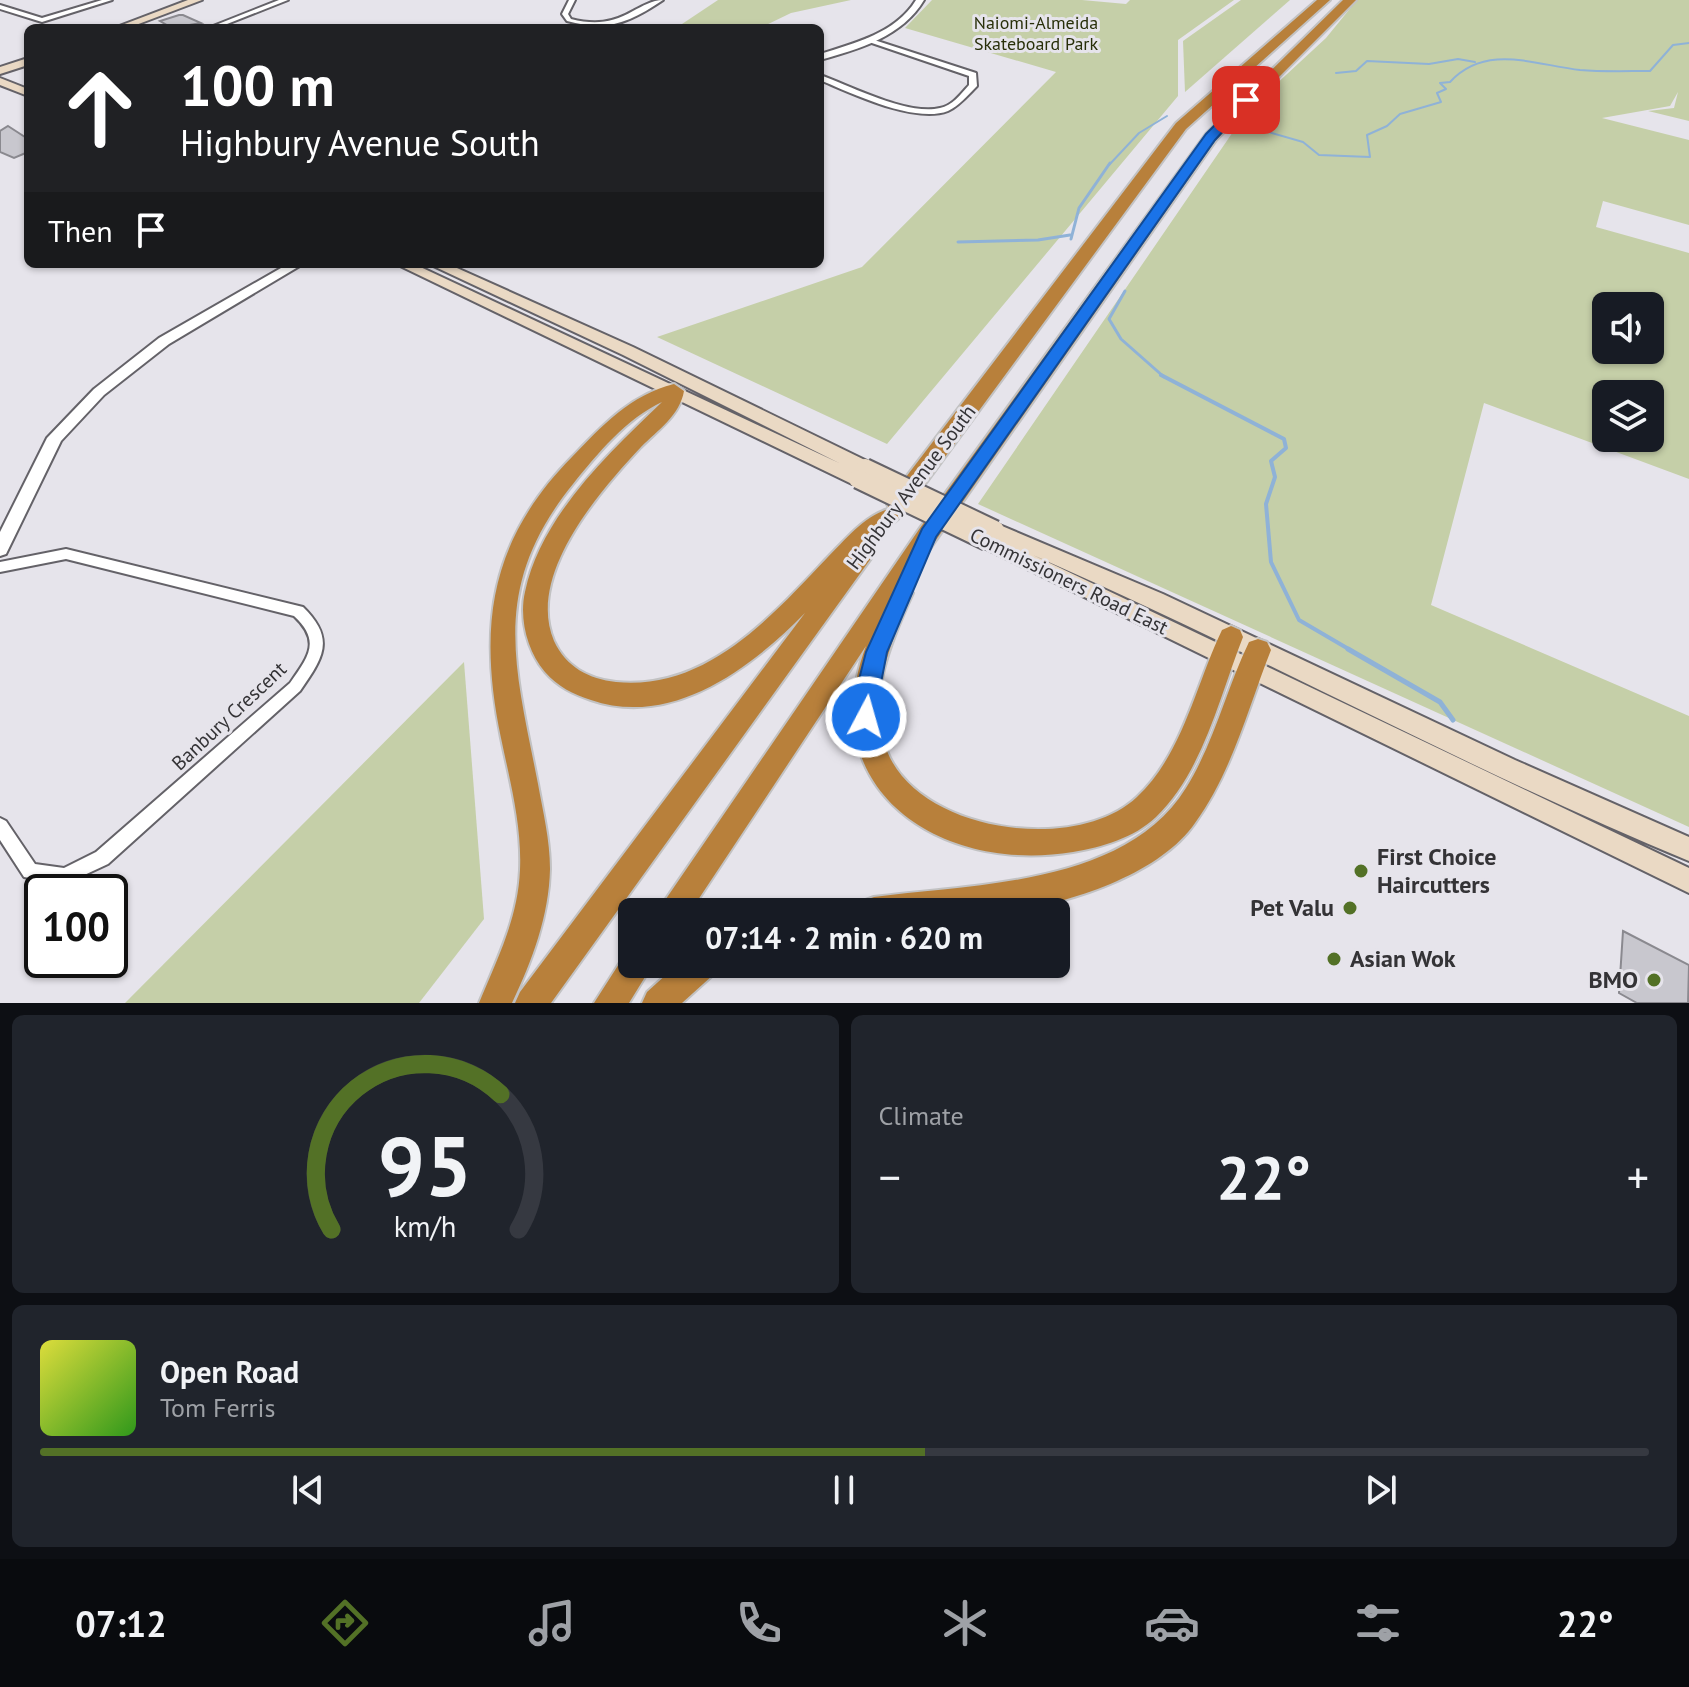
<!DOCTYPE html>
<meta charset="utf-8">
<style>
:root{--surface:#171b24;--page:#20242c;--text:#f1f3f6;--muted:#9ea1a6;--line:#363941;--accent:#537126}
body{margin:0;font-family:"PT Sans",sans-serif;background:var(--page);color:var(--text);height:100vh;display:flex;flex-direction:column;font-size:30px;white-space:nowrap}
*{box-sizing:border-box;margin:0}
p{font-size:26px;color:var(--muted)}
.icon{flex:none;width:44px;height:44px;fill:none;stroke:currentColor;stroke-width:2;stroke-linecap:round;stroke-linejoin:round}
.map{position:relative;height:1003px;overflow:hidden}
.details{display:flex;flex-direction:column;gap:12px;padding:12px;background:#0d0f14;flex:1}
.details>*{flex:none}
.banner{position:absolute;left:24px;top:24px;width:800px;height:244px;border-radius:12px;box-shadow:0 2px 6px #0004;background:#202124;color:#fff;overflow:hidden}
.buttons{position:absolute;left:1592px;top:292px;display:grid;gap:16px}
.buttons a{display:grid;place-items:center;width:72px;height:72px;border-radius:12px;background:var(--surface);box-shadow:0 2px 6px #0004;font-size:40px}
.speed{position:absolute;left:24px;top:874px;display:flex;gap:16px;font-size:40px;font-weight:700;text-align:center}
.speed>*{display:grid;place-content:center;width:104px;height:104px;border-radius:50%;background:var(--surface);box-shadow:0 2px 6px #0004;line-height:1}
.speed .limit{border:4px solid #111;border-radius:12px;background:#fff;color:#111}
.pin{position:absolute;display:grid;place-items:center;width:68px;height:68px;color:#fff;margin:-34px;border-radius:16px;box-shadow:0 4px 12px #0006}
.me{position:absolute;width:88px;margin:-44px;rotate:6deg;stroke-linejoin:round;filter:drop-shadow(0 0 6px #0008)}
.turn{display:flex;align-items:center;gap:28px;height:168px;padding:0 24px;font-size:36px}
.turn .icon{width:104px;height:104px;stroke-width:2.5}
.turn b{display:block;font-size:56px;line-height:68px}
.then{display:flex;align-items:center;height:76px;padding:0 24px;background:#0003;gap:16px;font-size:30px}
.big{font-size:60px;font-weight:600;line-height:1.1}
.details .tile{flex:1;display:flex;flex-direction:column;justify-content:center;gap:12px;min-width:0;padding:0 28px;border-radius:12px;background:var(--page)}
.details .dial{align-items:center;gap:0}
.dial svg{height:208px;overflow:visible;fill:none;stroke:var(--line);stroke-width:7;stroke-linecap:round;text-anchor:middle}
.dial text{fill:var(--text);stroke:none}
.song{display:flex;align-items:center;gap:24px}
.cover{width:96px;height:96px;border-radius:12px;background:linear-gradient(135deg,hsl(60 70% 55%),hsl(110 70% 35%))}
.played{height:8px;border-radius:4px;background:linear-gradient(90deg,var(--accent) 55%,var(--line) 55%)}
.keys{display:flex;justify-content:space-around;direction:ltr}
.heat{display:flex;justify-content:space-between;align-items:center;font-size:44px;direction:ltr}
.details .tiles{flex:1;display:grid;gap:12px;grid-template-columns:1fr 1fr}
.tile:last-child{grid-column:span 2}
.trip{position:absolute;left:618px;top:898px;width:452px;height:80px;border-radius:12px;background:var(--surface);box-shadow:0 2px 6px #0004;font-weight:600;line-height:80px;text-align:center}
.tab-bar{display:flex;height:128px;justify-content:space-around;align-items:center;background:#090b0e;color:var(--muted)}
.tab-bar .icon{width:56px;height:56px}
.tab-bar .selected{color:var(--accent)}
.tab-bar b{font-size:36px;color:var(--text)}
.map>svg:first-child{display:block}
.green{fill:#c5cfa8;fill-rule:evenodd}
.lines{fill:none;stroke-linecap:round;stroke-linejoin:round}
.stream-far3{stroke:#8fb2d7;stroke-width:2}
.stream-far2{stroke:#8fb2d7;stroke-width:3}
.stream-far1{stroke:#8fb2d7;stroke-width:4}
.stream{stroke:#8fb2d7;stroke-width:5}
.building{fill:#c8c7ce;stroke:#8a898f;stroke-width:2}
.minor-casing{stroke:#646268;stroke-width:4}
.tertiary-casing{stroke:#646268;stroke-width:4}
.secondary-casing{stroke:#646268;stroke-width:4}
.motorway-casing{stroke:#c2c2c3;stroke-width:4}
.minor{fill:#fff;fill-rule:evenodd}
.tertiary{fill:#fff;fill-rule:evenodd}
.secondary{fill:#ead9c4;fill-rule:evenodd}
.motorway{fill:#b8803b;fill-rule:evenodd}
.secondary-bridge-casing{stroke:#646268;stroke-width:22;stroke-linecap:butt}
.secondary-bridge{stroke:#ead9c4;stroke-width:18}
.route{fill:#1a73e8;stroke:#114b97;stroke-width:2}
.poi-dot{fill:#537126;stroke:#e6e4eb;stroke-width:3}
.labels{text-anchor:middle;stroke-width:6;stroke-linejoin:round;paint-order:stroke}
.far-park-label{font-size:18px;fill:#282f09;stroke:#e6e4eb}
.street-label{font-size:20px;fill:#343336;stroke:#e6e4eb}
.near-poi-label{font-size:24px;font-weight:bold;fill:#343336;stroke:#e6e4eb;text-anchor:start}
</style>
<div class="map">
<svg width="1689" height="1003" viewBox="0 0 1689 1003">
<rect width="100%" height="100%" fill="#e6e4eb"/>
<g class="green">
<path d="M718,0h133l-60,13 -31,15h-84z"/>
<path d="M932,0h150l44,4 4,-4h104l-56,40v56l-291,348 -230,-107 205,-70 194,-195 -151,-44z"/>
<path d="M1241,0h49l-105,92 -2,-51z"/>
<path d="M1357,0h332v121l-41,-10 26,-3 4,-16 -8,14 -68,12 87,22v85l-86,-24 -7,26 93,26v226l-205,-76 -53,202 258,111v111l-711,-323 270,-394 78,-72zM1606,306h44v44h-44zM1606,394h44v44h-44z"/>
<path d="M464,662l20,257 -65,84h-294z"/>
</g>
<g class="lines">
<g class="stream-far3">
<path d="M1336,73l20,-2 11,-10 62,3 29,-5 17,3"/>
<path d="M1244,125l59,17 16,13 51,2 -3,-22 20,-9 13,-12 41,-12 -4,-9 9,-4 -6,-6 10,-1c36,-39 85,-17 130,-12 23,2 47,1 70,1l23,-26 16,-2"/>
<path d="M1109,165l30,-32 28,-17"/>
</g>
<g class="stream-far2">
<path d="M1071,239l8,-31 31,-45"/>
<path d="M958,242l80,-2 32,-5"/>
<path d="M1125,291l-16,28 12,20 43,38"/>
</g>
<path class="stream-far1" d="M1161,375l123,64 2,9 -15,13 4,16 -9,27 5,58 28,58 53,31"/>
<path class="stream" d="M1348,649l92,53 13,18"/>
</g>
<g class="building">
<path d="M179,15h4l18,8 -29,5 -12,-7z"/>
<path d="M8,126l20,13v13l-14,6 -14,-6v-21z"/>
<path d="M1623,931l66,34 -1,38h-51l-18,-10z"/>
</g>
<g class="lines">
<g class="minor-casing">
<g id="minor">
<path d="M102,0h10l-70,22 -42,-13v-4l42,13z"/>
<path d="M279,0h9l-71,28h-9z"/>
<path d="M569,0h6l-7,14 3,5c24,6 41,4 62,-8 10,-5 19,-11 30,-11 -34,23 -56,32 -96,21l-5,-7z"/>
<path d="M868,38l108,35 1,13c-9,9 -18,20 -29,25 -33,13 -97,-18 -128,-31v-5c31,11 88,41 120,33 12,-2 21,-14 29,-23v-9l-103,-35v-2z"/>
<path d="M66,549l237,58c33,32 20,51 -3,84l-192,173 -43,20 -41,-7 -24,-37v-22l6,3 29,43 29,4 32,-16 194,-169c19,-27 31,-42 4,-67l-228,-57 -66,13v-10z"/>
</g>
</g>
<g class="tertiary-casing">
<g id="tertiary">
<path d="M916,0h8c-22,37 -65,49 -104,60v-6c35,-11 76,-21 96,-54z"/>
<path d="M288,264h15l-134,80 -65,51 -43,46 -55,113 -6,2v-24l47,-94 47,-49 65,-51z"/>
</g>
</g>
<g class="secondary-casing">
<g id="secondary">
<path d="M188,0h14l-74,28h-14z"/>
<path d="M28,58v7l-28,9v-7z"/>
<path d="M0,78l28,11v7l-28,-11z"/>
<path d="M396,264h18l425,199 -216,-108 -194,-91h19l185,83 238,116 3,5 -3,5 -8,1 4,5 -3,5h-12z"/>
<path d="M995,523l168,71 352,166 174,77v24c-223,-92 -435,-209 -656,-306l656,313v25l-709,-347 -2,-5 2,-5 8,-2 -2,-4 2,-5z"/>
</g>
</g>
<g class="motorway-casing">
<g id="motorway">
<path d="M1317,0h13l-144,129 -280,381h-16l-3,-6 3,-6 286,-375z"/>
<path d="M1343,0h13l-140,140 -280,400 -30,45 7,8c-22,48 -47,105 -26,158 32,82 190,103 250,46 46,-43 59,-113 85,-167l9,-4 9,4 3,7c-23,58 -40,135 -87,180 -22,21 -54,30 -83,35 -132,22 -261,-62 -207,-206l-176,266h-33l263,-384 286,-394z"/>
<path d="M674,384l10,7c-4,24 -26,39 -43,56 -42,45 -115,128 -87,194 12,26 35,38 62,41 90,9 155,-65 211,-124 18,-18 36,-41 61,-49l8,3 3,6 -29,26 6,7 -4,6 -321,446h-36l5,-11 285,-379c-54,55 -133,115 -214,87 -18,-6 -33,-13 -46,-28 -18,-21 -26,-54 -20,-80 16,-76 84,-139 137,-190 -35,16 -65,52 -89,82 -84,104 -58,182 -35,300 5,28 12,56 12,85 -1,47 -18,92 -38,134h-33c18,-44 39,-84 41,-133 2,-44 -10,-89 -19,-132 -23,-111 -12,-197 71,-281 30,-31 58,-62 102,-73z"/>
<path d="M1258,639l9,3 4,8c-23,58 -39,122 -76,173 -37,54 -139,86 -202,89 -44,2 -90,0 -134,0l4,-11 11,-4c101,-13 252,-12 312,-109 28,-45 40,-98 63,-146z"/>
<path d="M632,950v14h21l-24,39h-35l32,-50z"/>
<path d="M678,964h40l-5,11 -31,28h-40l5,-11z"/>
</g>
</g>
<use href="#minor" class="minor"/>
<use href="#tertiary" class="tertiary"/>
<use href="#secondary" class="secondary"/>
<use href="#motorway" class="motorway"/>
<g class="secondary-bridge-casing">
<g id="secondary-bridge">
<path d="M865,468l130,62"/>
<path d="M858,479l129,62"/>
</g>
</g>
<use href="#secondary-bridge" class="secondary-bridge"/>
</g>
<path class="route" d="M1242,98l10,2 -37,40 -279,397 -49,115 -14,72 -7,3 -8,-3 -2,-33 10,-39 56,-123 284,-395z"/>
<g class="poi-dot">
<circle cx="1361" cy="871" r="8"/>
<circle cx="1350" cy="908" r="8"/>
<circle cx="1334" cy="959" r="8"/>
<circle cx="1654" cy="980" r="8"/>
</g>
<g class="labels">
<g class="far-park-label">
<text x="1036" y="29">Naiomi-Almeida<tspan x="1036" dy="21">Skateboard Park</tspan></text>
</g>
<g class="street-label">
<text transform="translate(911 487) rotate(-53)" y="7">Highbury Avenue South</text>
<text transform="translate(1069 581) rotate(26)" y="7">Commissioners Road East</text>
<text transform="translate(229 716) rotate(-43)" y="7">Banbury Crescent</text>
</g>
<g class="near-poi-label">
<text x="1377" y="865">First Choice<tspan x="1377" dy="28">Haircutters</tspan></text>
<text x="1334" y="916" text-anchor="end">Pet Valu</text>
<text x="1350" y="967">Asian Wok</text>
<text x="1638" y="988" text-anchor="end">BMO</text>
</g>
</g>
</svg>
<div class="buttons">
<a><svg class="icon" aria-label="sound" viewBox="0 0 24 24"><path d="M4 9h4l5-4v14l-5-4H4zM17 9q2 3 0 6"/></svg></a>
<a><svg class="icon" aria-label="layers" viewBox="0 0 24 24"><path d="M12 4l9 5-9 5-9-5zM3 14l9 5 9-5"/></svg></a>
</div>
<div class="speed"><div class="limit">100</div></div>
<div class="pin" style="left:1246px;top:100px;background:#d93025"><svg class="icon" aria-label="arrive" viewBox="0 0 24 24"><path d="M6 21V4h12l-3 4 3 4H6"/></svg></div>
<svg class="me" style="left:866px;top:717px" viewBox="-20 -20 40 40"><circle r="17" fill="#1a73e8" stroke="#fff" stroke-width="3"/><path d="M0-11L8 9 0 5-8 9z" fill="#fff"/></svg>
<div class="trip">07:14 · 2 min · 620 m</div>
<div class="banner">
<div class="turn"><svg class="icon" aria-label="ahead" viewBox="0 0 24 24"><path d="M12 20V5M6 11l6-6 6 6"/></svg><div><b>100 m</b>Highbury Avenue South</div></div>
<div class="then">Then<svg class="icon" aria-label="arrive" viewBox="0 0 24 24"><path d="M6 21V4h12l-3 4 3 4H6"/></svg></div>
</div>
</div>
<section class="details">
<div class="tiles">
<div class="tile dial"><svg viewBox="0 0 100 80">
<path d="M14 69A42 42 0 1 1 86 69"/>
<path d="M14 69A42 42 0 0 1 79 17" stroke="#537126"/>
<text x="50" y="56" font-size="32" font-weight="700">95</text>
<text x="50" y="72" font-size="11">km/h</text>
</svg></div>
<div class="tile"><p>Climate</p>
<div class="heat"><a>−</a><b class="big">22°</b><a>+</a></div>
</div>
<div class="tile">
<div class="song"><i class="cover"></i><div><b>Open Road</b><p>Tom Ferris</p></div></div>
<div class="played"></div>
<div class="keys"><svg class="icon" aria-label="previous" viewBox="0 0 24 24"><path d="M18 5L8 12l10 7zM5 5v14"/></svg><svg class="icon" aria-label="pause" viewBox="0 0 24 24"><path d="M8 5v14M16 5v14"/></svg><svg class="icon" aria-label="next" viewBox="0 0 24 24"><path d="M6 5l10 7-10 7zM19 5v14"/></svg></div>
</div>
</div>
</section>
<nav class="tab-bar">
<b>07:12</b>
<svg class="icon selected" aria-label="directions" viewBox="0 0 24 24"><path d="M12 3l9 9-9 9-9-9zM9 14v-3h6M13 9l2 2-2 2"/></svg>
<svg class="icon" aria-label="music" viewBox="0 0 24 24"><path d="M9 18V5l10-2v13"/><circle cx="6" cy="18" r="3"/><circle cx="16" cy="16" r="3"/></svg>
<svg class="icon" aria-label="phone" viewBox="0 0 24 24"><path d="M5 4h4l2 5-3 2q2 4 5 5l2-3 5 2v4C11 20 4 13 5 4z"/></svg>
<svg class="icon" aria-label="climate" viewBox="0 0 24 24"><path d="M12 3v18M4 7l16 10M4 17L20 7"/></svg>
<svg class="icon" aria-label="car" viewBox="0 0 24 24"><path d="M5 17H2v-5l4-1 3-4h7l3 4 3 1v5h-3M9 17h6M6 11h13"/><circle cx="7" cy="17" r="2"/><circle cx="17" cy="17" r="2"/></svg>
<svg class="icon" aria-label="filters" viewBox="0 0 24 24"><path d="M4 7h16M4 17h16"/><circle cx="9" cy="7" r="2"/><circle cx="15" cy="17" r="2"/></svg>
<b>22°</b>
</nav>
